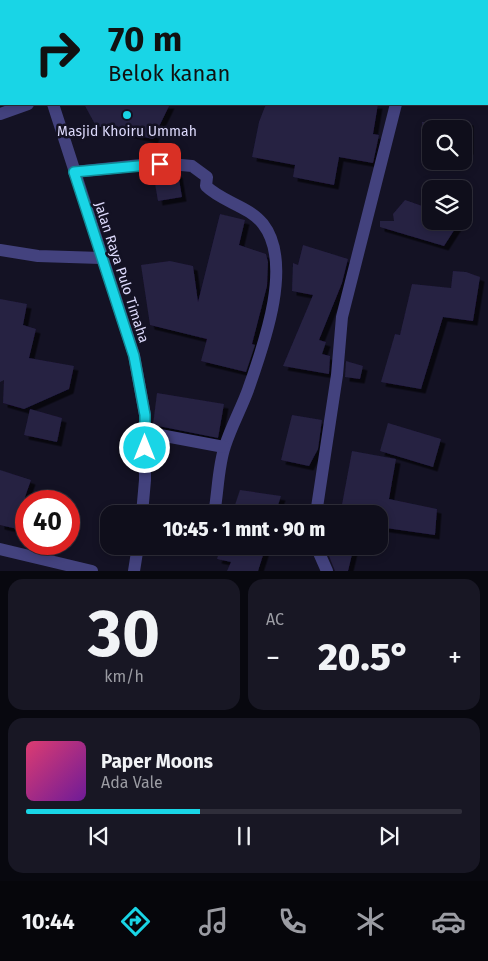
<!DOCTYPE html>
<html lang="id">
<meta charset="utf-8">
<style>
:root{--surface:#0f0e1b;--page:#181724;--text:#f1f3f6;--muted:#9b9ca3;--line:#2f2e3a;--accent:#19d5e6}
body{margin:0;font-family:"Fira Sans",sans-serif;background:var(--page);color:var(--text);height:100vh;display:flex;flex-direction:column;font-size:19px;white-space:nowrap}
*{box-sizing:border-box;margin:0}
p{font-size:16px;color:var(--muted)}
.icon{flex:none;width:28px;height:28px;fill:none;stroke:currentColor;stroke-width:2;stroke-linecap:round;stroke-linejoin:round}
.map{position:relative;height:571px;overflow:hidden}
.drawer{display:flex;flex-direction:column;gap:8px;padding:8px;background:#08080f;flex:1}
.drawer>*{flex:none}
.top-card{position:absolute;left:0px;top:0px;width:489px;height:105px;box-shadow:0 2px 8px #0003,0 0 0 1px var(--line);background:#19d5e6;color:#111;overflow:hidden}
.buttons{position:absolute;left:422px;top:120px;display:grid;gap:10px}
.buttons a{display:grid;place-items:center;width:50px;height:50px;border-radius:10px;background:var(--surface);box-shadow:0 2px 8px #0003,0 0 0 1px var(--line);font-size:25px}
.speed{position:absolute;left:15px;top:490px;display:flex;gap:10px;font-size:25px;font-weight:700;text-align:center}
.speed>*{display:grid;place-content:center;width:65px;height:65px;border-radius:50%;background:var(--surface);box-shadow:0 2px 8px #0003,0 0 0 1px var(--line);line-height:1}
.speed .limit{border:8px solid #d22;background:#fff;color:#111}
.pin{position:absolute;display:grid;place-items:center;width:42px;height:42px;color:#fff;margin:-21px;border-radius:10px;box-shadow:0 2px 8px #0006}
.me{position:absolute;width:55px;margin:-28px;rotate:0deg;stroke-linejoin:round;filter:drop-shadow(0 0 4px #0008)}
.turn{display:flex;align-items:center;gap:18px;height:105px;padding:0 25px;font-size:22px}
.turn .icon{width:65px;height:65px;stroke-width:2.5}
.turn b{display:block;font-size:35px;line-height:42px}
.big{font-size:38px;font-weight:800;line-height:1.1}
.drawer .tile{flex:1;display:flex;flex-direction:column;justify-content:center;gap:8px;min-width:0;padding:0 18px;border-radius:15px;background:var(--page)}
.drawer .dial{align-items:center;gap:0}
.dial b{font-size:65px;line-height:1}
.song{display:flex;align-items:center;gap:15px}
.cover{width:60px;height:60px;border-radius:8px;background:linear-gradient(135deg,hsl(340 70% 55%),hsl(280 70% 35%))}
.played{height:5px;border-radius:2px;background:linear-gradient(90deg,var(--accent) 40%,var(--line) 40%)}
.keys{display:flex;justify-content:space-around;direction:ltr}
.heat{display:flex;justify-content:space-between;align-items:center;font-size:28px;direction:ltr}
.drawer .tiles{flex:1;display:grid;gap:8px;grid-template-columns:1fr 1fr}
.tile:last-child{grid-column:span 2}
.trip{position:absolute;left:100px;top:505px;width:288px;height:50px;border-radius:15px;background:var(--surface);box-shadow:0 2px 8px #0003,0 0 0 1px var(--line);font-weight:800;line-height:50px;text-align:center}
.dock{display:flex;height:80px;justify-content:space-around;align-items:center;background:#06060b;color:var(--muted)}
.dock .icon{width:35px;height:35px}
.dock .current{color:var(--accent)}
.dock b{font-size:22px;color:var(--text)}
.map>svg:first-child{display:block}
.building{fill:#262043;filter:url(#shadow)}
.lines{fill:none;stroke-linecap:round;stroke-linejoin:round}
.service{stroke:#43427e;stroke-width:12}
.minor{stroke:#43427e;stroke-width:12}
.tertiary{stroke:#43427e;stroke-width:12}
.route-casing{stroke:#108a96;stroke-width:12}
.route{stroke:#19d5e6;stroke-width:9}
.poi-dot{fill:#19d5e6;stroke:#141224;stroke-width:2}
.labels{text-anchor:middle;stroke-width:5;stroke-linejoin:round;paint-order:stroke}
.poi-label{font-size:14px;fill:#dcd9fb;stroke:#141224}
.street-label{font-size:14px;fill:#dcd9fb;stroke:#141224}
</style>
<div class="map">
<svg width="488" height="571" viewBox="0 0 488 571">
<defs>
<filter id="shadow"><feDropShadow dx="4.5" dy="4.5" stdDeviation="0" flood-color="#0009"/></filter>
</defs>
<rect width="100%" height="100%" fill="#141224"/>
<g class="building">
<path d="M84,104h86l-17,35 -57,-13z"/>
<path d="M266,104h112l-5,30 6,1 -6,28 -34,-6 -5,28 -41,-8 2,-12 -43,-8 7,-35z"/>
<path d="M469,121v29h-5v-21h-33v21l-8,1 -1,-29z"/>
<path d="M160,171l18,2 4,24 -24,4 -5,-29z"/>
<path d="M405,200l26,9v12h29l-16,25 -64,-19v-6h14l-1,-7z"/>
<path d="M220,214l25,6 -6,25 27,9 2,8 -1,24 -15,58 3,1 -9,27 -45,-11 6,-22 -57,-14 -9,-60 29,-4 23,5 5,36z"/>
<path d="M303,245l45,14 -6,24 -23,57 7,2 -4,12 8,2 -1,18 -46,-8 30,-71 -21,-4 1,-28 5,2z"/>
<path d="M453,271l13,1 14,5 -7,44 -30,-4 -22,72 -40,-7 14,-48 5,1 12,-51 39,4z"/>
<path d="M0,299l27,5 -4,21 13,4 -7,29 45,8 -5,23 -45,20 -21,-6 1,-23 -4,2z"/>
<path d="M346,361l17,5 -3,13 -15,-2z"/>
<path d="M157,393l67,11 -6,34 -65,-13z"/>
<path d="M30,409l32,9 -5,24 -33,-7z"/>
<path d="M292,415l30,5 -4,29 -9,17 -28,-6z"/>
<path d="M388,423l53,16 -8,28 -53,-16z"/>
<path d="M352,451l44,8 -7,40 48,10 -2,26 -56,-8v-13h-46l1,-5 7,1z"/>
<path d="M0,470l31,10 -6,17 1,34 -26,-6z"/>
<path d="M240,490l41,6 -6,18h-43z"/>
<path d="M221,546h45l-8,25h-31l4,-9 -14,-3z"/>
<path d="M325,546h29l-6,25h-13z"/>
</g>
<g class="lines">
<path class="service" d="M0,114l28,-10"/>
<g class="minor">
<path d="M74,172l86,-9 32,3 15,11 -1,9c16,16 43,20 57,38 31,40 0,123 -15,166 -7,19 -17,37 -23,56 -7,20 -7,47 -11,68"/>
<path d="M0,250l38,6 63,2"/>
<path d="M144,432l80,15"/>
<path d="M316,514l21,-139 5,-58 54,-213"/>
<path d="M316,546l11,25"/>
</g>
<g class="tertiary">
<path d="M21,0l1,1"/>
<path d="M53,104l81,251 11,60v65l-3,34"/>
<path d="M0,549l92,22"/>
<path d="M134,571l4,-25"/>
</g>
</g>
<g class="lines">
<g class="route-casing">
<path id="route" d="M145,448v-33l-11,-59 -60,-184 86,-8"/>
</g>
<use href="#route" class="route"/>
</g>
<circle class="poi-dot" cx="127" cy="115" r="5"/>
<g class="labels">
<g class="poi-label">
<text x="127" y="136">Masjid Khoiru Ummah</text>
</g>
<g class="street-label">
<text transform="translate(122 272) rotate(72)" y="5">Jalan Raya Pulo Timaha</text>
</g>
</g>
</svg>
<div class="buttons">
<a><svg class="icon" aria-label="search" viewBox="0 0 24 24"><circle cx="10" cy="10" r="6"/><path d="M15 15l6 6"/></svg></a>
<a><svg class="icon" aria-label="layers" viewBox="0 0 24 24"><path d="M12 4l9 5-9 5-9-5zM3 14l9 5 9-5"/></svg></a>
</div>
<div class="speed"><div class="limit">40</div></div>
<div class="pin" style="left:160px;top:164px;background:#d93025"><svg class="icon" aria-label="arrive" viewBox="0 0 24 24"><path d="M6 21V4h12l-3 4 3 4H6"/></svg></div>
<svg class="me" style="left:145px;top:448px" viewBox="-20 -20 40 40"><circle r="17" fill="#19d5e6" stroke="#fff" stroke-width="3"/><path d="M0-11L8 9 0 5-8 9z" fill="#fff"/></svg>
<div class="trip">10:45 · 1 mnt · 90 m</div>
<div class="top-card">
<div class="turn"><svg class="icon" aria-label="right" viewBox="0 0 24 24"><path d="M7 20v-9h11M14 6l5 5-5 5"/></svg><div><b>70 m</b>Belok kanan</div></div>
</div>
</div>
<section class="drawer">
<div class="tiles">
<div class="tile dial"><b>30</b><p>km/h</p></div>
<div class="tile"><p>AC</p>
<div class="heat"><a>−</a><b class="big">20.5°</b><a>+</a></div>
</div>
<div class="tile">
<div class="song"><i class="cover"></i><div><b>Paper Moons</b><p>Ada Vale</p></div></div>
<div class="played"></div>
<div class="keys"><svg class="icon" aria-label="previous" viewBox="0 0 24 24"><path d="M18 5L8 12l10 7zM5 5v14"/></svg><svg class="icon" aria-label="pause" viewBox="0 0 24 24"><path d="M8 5v14M16 5v14"/></svg><svg class="icon" aria-label="next" viewBox="0 0 24 24"><path d="M6 5l10 7-10 7zM19 5v14"/></svg></div>
</div>
</div>
</section>
<nav class="dock">
<b>10:44</b>
<svg class="icon current" aria-label="directions" viewBox="0 0 24 24"><path d="M12 3l9 9-9 9-9-9zM9 14v-3h6M13 9l2 2-2 2"/></svg>
<svg class="icon" aria-label="music" viewBox="0 0 24 24"><path d="M9 18V5l10-2v13"/><circle cx="6" cy="18" r="3"/><circle cx="16" cy="16" r="3"/></svg>
<svg class="icon" aria-label="phone" viewBox="0 0 24 24"><path d="M5 4h4l2 5-3 2q2 4 5 5l2-3 5 2v4C11 20 4 13 5 4z"/></svg>
<svg class="icon" aria-label="climate" viewBox="0 0 24 24"><path d="M12 3v18M4 7l16 10M4 17L20 7"/></svg>
<svg class="icon" aria-label="car" viewBox="0 0 24 24"><path d="M5 17H2v-5l4-1 3-4h7l3 4 3 1v5h-3M9 17h6M6 11h13"/><circle cx="7" cy="17" r="2"/><circle cx="17" cy="17" r="2"/></svg>
</nav>
